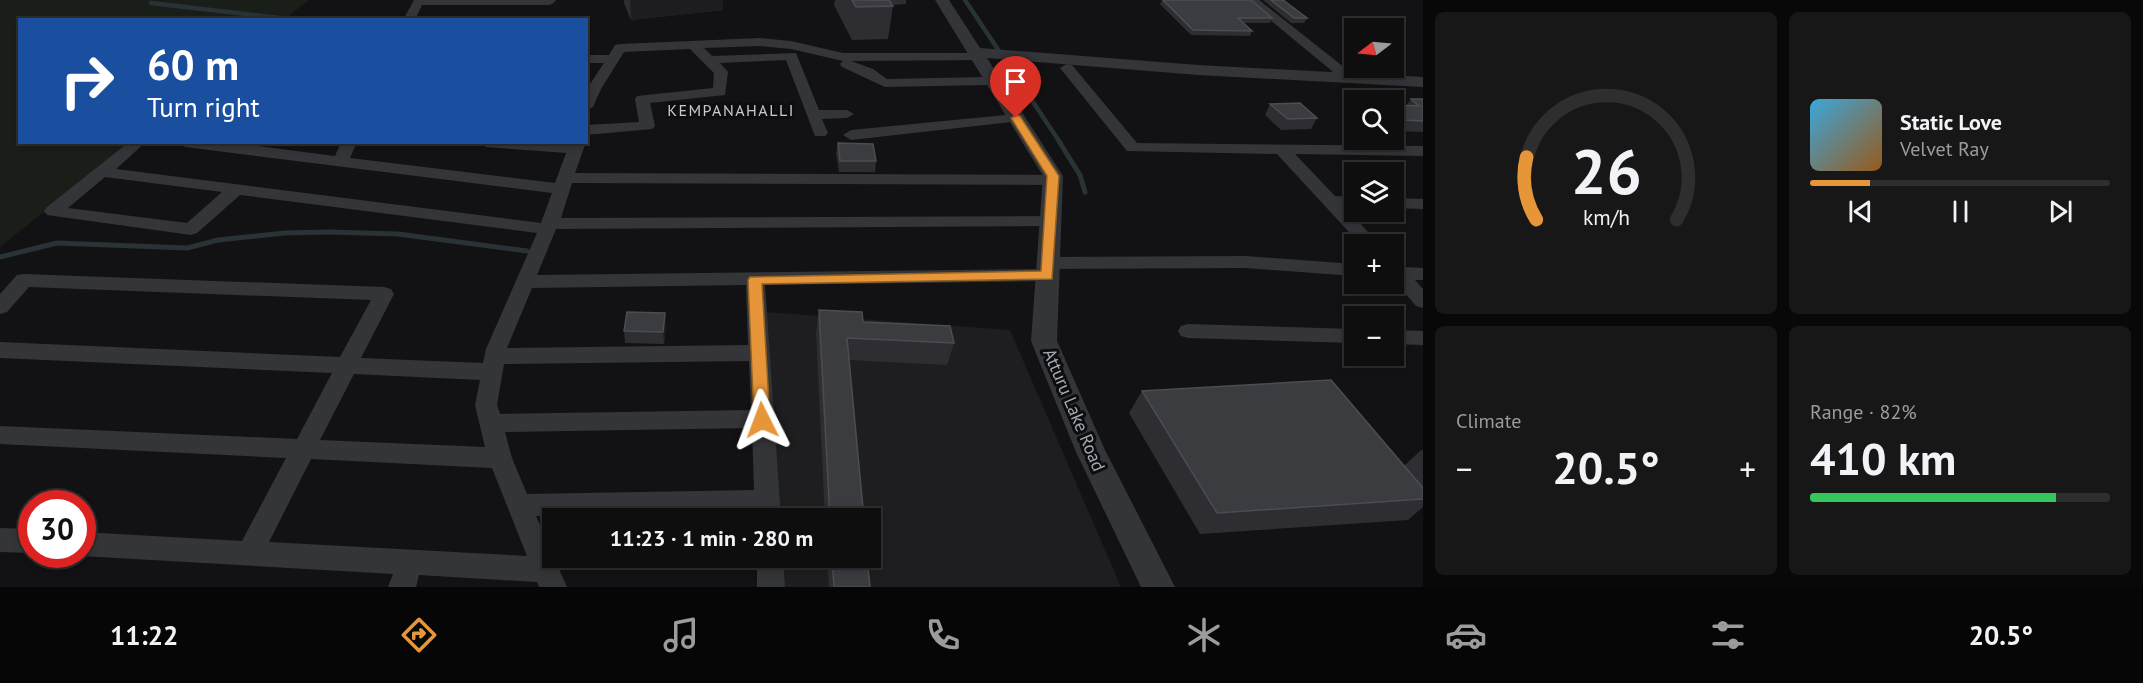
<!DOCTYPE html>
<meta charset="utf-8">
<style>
:root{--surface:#0e0e0f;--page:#171718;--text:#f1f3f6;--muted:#9b9c9e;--line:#2e2e2f;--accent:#e69638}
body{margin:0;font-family:"PT Sans",sans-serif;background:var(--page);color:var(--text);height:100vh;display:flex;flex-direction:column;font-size:22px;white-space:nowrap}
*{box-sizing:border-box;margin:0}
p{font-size:20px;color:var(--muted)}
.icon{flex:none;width:33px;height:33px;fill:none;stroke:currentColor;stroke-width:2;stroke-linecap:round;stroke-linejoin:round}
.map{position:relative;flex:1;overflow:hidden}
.details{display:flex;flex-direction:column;gap:12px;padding:12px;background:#080808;width:720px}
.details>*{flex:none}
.hud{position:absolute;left:18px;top:18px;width:570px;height:126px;border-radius:0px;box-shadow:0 3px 9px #0003,0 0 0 2px var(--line);background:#1a4fa0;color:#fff;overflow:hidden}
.needle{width:39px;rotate:254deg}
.controls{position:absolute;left:1344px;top:18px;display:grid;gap:12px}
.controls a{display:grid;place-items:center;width:60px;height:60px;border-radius:0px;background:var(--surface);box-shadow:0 3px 9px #0003,0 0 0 2px var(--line);font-size:30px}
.speed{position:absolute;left:18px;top:490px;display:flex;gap:12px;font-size:30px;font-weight:700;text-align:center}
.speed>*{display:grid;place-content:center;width:78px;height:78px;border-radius:50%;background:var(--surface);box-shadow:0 3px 9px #0003,0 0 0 2px var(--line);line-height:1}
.speed .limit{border:9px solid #d22;background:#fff;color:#111}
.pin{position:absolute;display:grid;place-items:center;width:51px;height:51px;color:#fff;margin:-62px -26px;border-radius:50% 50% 50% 0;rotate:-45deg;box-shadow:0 0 6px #0007}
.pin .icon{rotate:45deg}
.me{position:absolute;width:66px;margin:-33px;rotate:357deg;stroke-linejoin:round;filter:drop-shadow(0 0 4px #0008)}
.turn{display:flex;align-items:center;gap:21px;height:126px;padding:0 30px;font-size:27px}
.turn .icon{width:78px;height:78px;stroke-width:2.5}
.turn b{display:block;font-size:42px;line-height:51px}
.big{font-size:45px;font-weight:700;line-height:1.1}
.details .card{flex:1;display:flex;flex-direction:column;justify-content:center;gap:9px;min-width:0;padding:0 21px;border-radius:9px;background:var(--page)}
.details .dial{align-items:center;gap:0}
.dial svg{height:156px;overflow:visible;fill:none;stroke:var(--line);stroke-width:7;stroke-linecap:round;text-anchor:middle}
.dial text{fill:var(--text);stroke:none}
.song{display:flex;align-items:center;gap:18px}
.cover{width:72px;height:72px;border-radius:9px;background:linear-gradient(135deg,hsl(200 70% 55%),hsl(30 70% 35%))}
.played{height:6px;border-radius:3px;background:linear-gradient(90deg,var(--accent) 20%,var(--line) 20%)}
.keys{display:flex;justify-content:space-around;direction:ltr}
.heat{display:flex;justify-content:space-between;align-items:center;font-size:33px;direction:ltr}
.charge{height:9px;border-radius:4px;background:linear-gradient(90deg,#34c759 82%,var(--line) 0)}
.details .tiles{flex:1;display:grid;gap:12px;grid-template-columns:repeat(2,1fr)}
.trip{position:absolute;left:542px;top:508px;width:339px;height:60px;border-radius:0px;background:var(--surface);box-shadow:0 3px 9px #0003,0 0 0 2px var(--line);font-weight:700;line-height:60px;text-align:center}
.menu{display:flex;height:96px;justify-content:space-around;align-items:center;background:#060606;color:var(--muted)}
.menu .icon{width:42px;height:42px}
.menu .on{color:var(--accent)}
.menu b{font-size:27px;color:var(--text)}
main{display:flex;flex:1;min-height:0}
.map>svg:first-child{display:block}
.built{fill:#1e1e20}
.green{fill:#191e19}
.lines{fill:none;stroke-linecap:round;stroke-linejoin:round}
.stream-far1{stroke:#293236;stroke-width:4.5}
.stream{stroke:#293236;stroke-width:5}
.minor{fill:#333538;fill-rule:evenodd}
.tertiary{fill:#333538;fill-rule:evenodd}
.wall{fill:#2e2e32}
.shaded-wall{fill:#1d1d20}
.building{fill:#3b3c40;stroke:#4b4d52;stroke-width:1.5}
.route{fill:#e69638;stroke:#966224;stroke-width:1.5}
.labels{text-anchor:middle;stroke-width:6;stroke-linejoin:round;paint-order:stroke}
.far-neighbourhood-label{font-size:16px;letter-spacing:1.5px;fill:#c5c9d0;stroke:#0d0d0f}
.street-label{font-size:18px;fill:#a4abb3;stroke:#0d0d0f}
</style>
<main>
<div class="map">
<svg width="1423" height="587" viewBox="0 0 1423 587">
<rect width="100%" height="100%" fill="#121214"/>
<path class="built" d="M765,312l245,18 111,257h-341l-2,-29h92v-39h-94z"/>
<path class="green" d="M0,0h309l-24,19 -265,1v122l111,1 -131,104z"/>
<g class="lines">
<g class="stream-far1">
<path d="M965,0l96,144"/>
<path d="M151,3l145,17"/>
</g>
<g class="stream">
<path d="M1060,143l20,32 5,17"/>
<path d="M0,257l57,-14 130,5 31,-8 67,-7 44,-1 69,2 129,17"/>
</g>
<g class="minor">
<path d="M414,0h141l1,1 -6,4h-128l-7,15h-12z"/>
<path d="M1246,0h13l95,75 2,3 -2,3h-10z"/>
<path d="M760,38l31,3 52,12h135l7,4 -2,3 -132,1 22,8 14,10 100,-2 7,4 -7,4 -102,2 -43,-20 -2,-3 3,-3 -52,-12 -31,-3 -56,2 8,8 84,-3 23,57h28l7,4 -7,4 -25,1 6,14 -3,3h-10l-29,-76 -66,3 8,9 -3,23 -75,8 5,23 -3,3 -66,6v-10l53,-3 -4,-23 2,-3 76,-8 1,-15 -24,-24 -66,3 -23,37 -8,18 -7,4v-21l18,-27h-18v-8h23l6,-10 5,-1z"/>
<path d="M1067,64l5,1 65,78 286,3v10l-128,-2 40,42 19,1v10h-9l34,37h-19l-83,-90 -150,-3 -67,-83z"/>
<path d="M1016,114l7,4 -2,3 -170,19 -8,-5 8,-5z"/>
<path d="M129,142h17l-30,27 425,54 11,-30 -367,-46 -7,-5h48l109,14 6,-14h16l-7,16 205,25 11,-30 -80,-6 -7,-5 91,2 16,-2 -11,31 477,2 8,5 -8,5 -480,-2 -11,35 489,-2 6,1 3,4 -3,4 -6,1 -494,3 -19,46 509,-6 -5,-2 -2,-4 2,-4 7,-2 197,-1 109,8v12l-109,-8 -195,1 5,2 3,4 -3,4 -7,2 -283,4 16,234h-26v-7l-219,4 16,36v6h2l13,29h-28l-2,-5 -118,-7 -3,12h-28l5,-13 -311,-18 -3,-1h3v-23l160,9 44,-83 -286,-14v-18l297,13 35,-66 -332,-15v-16l340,15 31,-57 -342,-13 -22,25 -7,2v-20l17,-19 7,-1 360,13 7,2 3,5 -33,64 122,5 3,-14 51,-116 -297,-38 -43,38 -6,2 -144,-20 -3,-4 3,-4zM105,177l117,15 -35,31 -119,-15zM746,285l2,60 -241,3 25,-60zM749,361l2,49 -251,4 -3,-9 7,-41zM354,374l126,6 -5,25 10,42 -165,-7zM752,428l2,62 -227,4 -15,-36 -7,-26zM311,459l181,9 35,88 -258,-14z"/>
<path d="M1394,198l29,1v10l-29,-1z"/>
<path d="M1394,263l9,4 20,1v12h-8l8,9v19l-7,-2 -22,-26z"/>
<path d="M1188,324l166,5v14l-166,-5 -7,-2 -3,-5 3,-5z"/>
<path d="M1394,330l29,1v14l-29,-1z"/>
<path d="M0,528l32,1v24l-32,-1z"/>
<path d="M757,558h26l2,29h-28z"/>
</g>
<path class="tertiary" d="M935,0h14l31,48 218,17 225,12v10l-225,-12 -211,-17 76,118 -6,165 48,109 70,137h-34l-65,-135 -45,-111 12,-165z"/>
</g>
<g class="wall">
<path d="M624,0h99v10l-92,10 -7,-17z"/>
<path d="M835,0h71v4l-14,1 1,1 -5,33 -36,1 -18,-35z"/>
<path d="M1162,0h89l21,18 -2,5h-27l9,8 -2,5 -59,-1 -31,-31z"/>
<path d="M1263,0h20l24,18 -3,5h-13z"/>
<path d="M1411,99h12v33l-26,-1 -3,-3v-23l12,1z"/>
<path d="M1270,104l47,14 -6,11 -30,1 -16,-15z"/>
<path d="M838,143l38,18 -1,11h-36l-3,-18z"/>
<path d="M819,310l44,12 91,21 -7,22 -98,-5 15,159h-39l-9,-187z"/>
<path d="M666,324l-2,20 -39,-1 -1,-12z"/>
<path d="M1142,391l262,75 16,-15 3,-1v57l-15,13 -208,14 -71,-121z"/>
<path d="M827,558h40l3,29h-41z"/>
</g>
<g class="shaded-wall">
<path d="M630,0h93v10l-92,10z"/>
<path d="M665,313l1,11 -2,20 -1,-12z"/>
</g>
<g class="building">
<path d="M852,0h37l4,6 -37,1z"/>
<path d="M1163,0h88l21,18h-34l14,13 -59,-1z"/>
<path d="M1271,0h12l24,18h-13z"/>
<path d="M1411,99h12v22l-19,-1 -10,-9v-6l25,1z"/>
<path d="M1300,103l17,15 -29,1 -18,-15z"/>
<path d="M838,143l35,1 3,17h-36z"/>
<path d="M819,310l43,2 1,10 87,4 4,17 -107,-5 17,181h-34z"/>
<path d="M627,312l38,1 -2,19 -39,-1z"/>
<path d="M1331,380l92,108v11l-206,14 -75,-122z"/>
<path d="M832,558h35l3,29h-36z"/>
</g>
<path class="route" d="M1016,115l4,1 39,60 -7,103 -290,5 8,136 -2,4 -6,2 -5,-2 -3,-4 -6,-140 2,-3 291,-6 6,-95 -36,-58z"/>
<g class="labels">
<g class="far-neighbourhood-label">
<text x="731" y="116">KEMPANAHALLI</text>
</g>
<g class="street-label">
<text transform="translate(1074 410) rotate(67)" y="6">Atturu Lake Road</text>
</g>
</g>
</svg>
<div class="controls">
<a><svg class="needle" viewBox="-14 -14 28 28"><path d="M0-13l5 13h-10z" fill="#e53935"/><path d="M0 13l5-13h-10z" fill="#9b9c9e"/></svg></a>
<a><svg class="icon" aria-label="search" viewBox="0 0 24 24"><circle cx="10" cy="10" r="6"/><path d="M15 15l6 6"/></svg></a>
<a><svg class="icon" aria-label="layers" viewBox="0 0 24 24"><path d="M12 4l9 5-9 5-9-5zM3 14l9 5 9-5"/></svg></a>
<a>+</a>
<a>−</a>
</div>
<div class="speed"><div class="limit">30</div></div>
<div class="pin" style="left:1016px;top:118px;background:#d93025"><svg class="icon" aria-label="arrive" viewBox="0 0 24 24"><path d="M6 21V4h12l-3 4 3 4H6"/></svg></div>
<svg class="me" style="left:762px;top:420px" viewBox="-20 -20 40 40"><path d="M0-17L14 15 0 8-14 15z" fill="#e69638" stroke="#fff" stroke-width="4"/></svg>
<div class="trip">11:23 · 1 min · 280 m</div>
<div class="hud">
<div class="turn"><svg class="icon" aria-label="right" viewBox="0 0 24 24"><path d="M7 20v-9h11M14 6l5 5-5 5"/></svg><div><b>60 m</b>Turn right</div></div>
</div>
</div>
<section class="details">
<div class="tiles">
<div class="card dial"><svg viewBox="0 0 100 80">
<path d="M14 69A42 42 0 1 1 86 69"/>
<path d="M14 69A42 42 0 0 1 9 37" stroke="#e69638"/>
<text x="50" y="56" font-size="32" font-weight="700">26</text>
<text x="50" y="72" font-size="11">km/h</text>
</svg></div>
<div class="card">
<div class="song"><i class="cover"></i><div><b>Static Love</b><p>Velvet Ray</p></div></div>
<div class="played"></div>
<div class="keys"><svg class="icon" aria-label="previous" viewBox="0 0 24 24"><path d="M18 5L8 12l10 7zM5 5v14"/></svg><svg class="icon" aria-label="pause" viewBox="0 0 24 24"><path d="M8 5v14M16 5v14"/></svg><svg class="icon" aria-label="next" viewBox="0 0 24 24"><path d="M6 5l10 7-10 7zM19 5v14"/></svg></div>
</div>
<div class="card"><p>Climate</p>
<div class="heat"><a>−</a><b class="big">20.5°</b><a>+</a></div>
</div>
<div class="card"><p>Range · 82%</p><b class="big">410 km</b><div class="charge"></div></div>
</div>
</section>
</main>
<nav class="menu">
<b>11:22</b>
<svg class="icon on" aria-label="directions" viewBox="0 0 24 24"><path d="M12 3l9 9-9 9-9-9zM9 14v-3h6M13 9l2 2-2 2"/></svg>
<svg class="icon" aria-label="music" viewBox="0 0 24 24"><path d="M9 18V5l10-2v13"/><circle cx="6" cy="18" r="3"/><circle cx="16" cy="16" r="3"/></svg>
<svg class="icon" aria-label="phone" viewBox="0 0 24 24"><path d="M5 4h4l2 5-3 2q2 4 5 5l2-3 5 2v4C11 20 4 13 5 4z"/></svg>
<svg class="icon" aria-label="climate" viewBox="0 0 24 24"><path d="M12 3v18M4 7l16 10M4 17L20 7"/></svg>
<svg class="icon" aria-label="car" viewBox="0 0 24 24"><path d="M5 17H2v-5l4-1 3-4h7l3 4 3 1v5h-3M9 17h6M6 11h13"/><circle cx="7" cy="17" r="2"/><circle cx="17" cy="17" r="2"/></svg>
<svg class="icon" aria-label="filters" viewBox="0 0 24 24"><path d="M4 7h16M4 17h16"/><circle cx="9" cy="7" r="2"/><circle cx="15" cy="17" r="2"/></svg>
<b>20.5°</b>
</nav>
